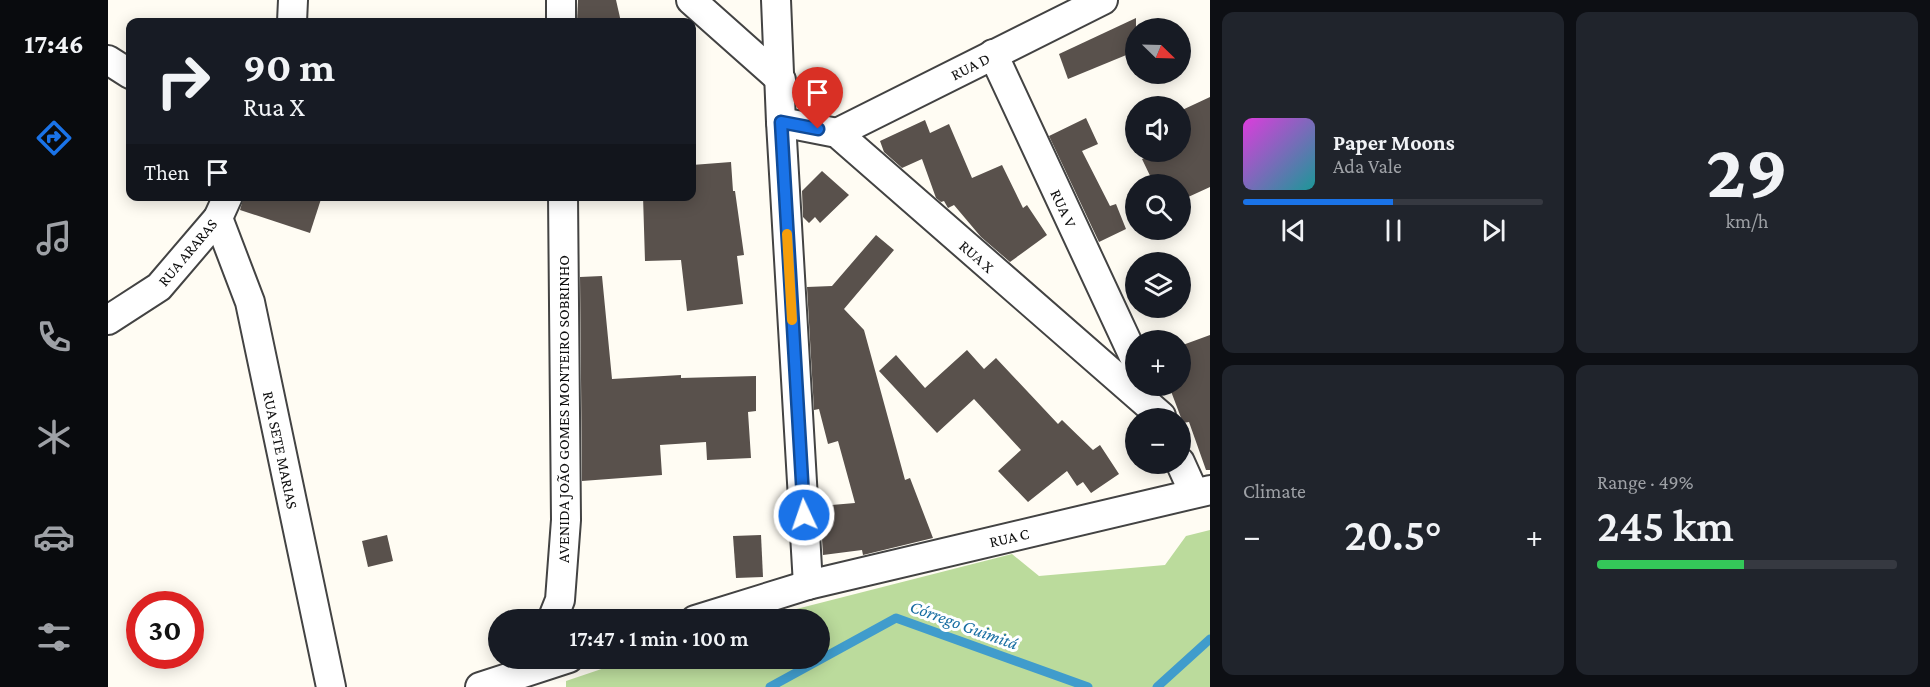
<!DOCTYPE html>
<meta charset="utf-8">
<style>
:root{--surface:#171b24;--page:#20242c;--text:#f1f3f6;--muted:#9ea1a6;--line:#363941;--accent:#1a73e8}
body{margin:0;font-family:"Crimson Pro",serif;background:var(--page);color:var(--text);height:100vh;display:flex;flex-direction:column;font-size:22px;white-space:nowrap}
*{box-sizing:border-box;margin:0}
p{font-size:20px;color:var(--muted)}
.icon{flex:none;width:33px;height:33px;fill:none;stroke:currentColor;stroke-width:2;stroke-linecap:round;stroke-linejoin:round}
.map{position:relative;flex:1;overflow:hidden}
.sheet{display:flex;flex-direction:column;gap:12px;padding:12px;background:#0d0f14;width:720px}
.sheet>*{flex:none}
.hud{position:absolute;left:18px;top:18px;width:570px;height:183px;border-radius:12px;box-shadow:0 3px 15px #0003;background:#171b24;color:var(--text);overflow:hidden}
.needle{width:39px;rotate:113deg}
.buttons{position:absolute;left:1017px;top:18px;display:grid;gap:12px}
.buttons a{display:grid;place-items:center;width:66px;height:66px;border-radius:50%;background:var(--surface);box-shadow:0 3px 15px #0003;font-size:30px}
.speed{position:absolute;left:18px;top:591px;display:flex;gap:12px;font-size:30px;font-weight:700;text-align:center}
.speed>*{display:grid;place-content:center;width:78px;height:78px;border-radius:50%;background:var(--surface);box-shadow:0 3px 15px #0003;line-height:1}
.speed .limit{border:9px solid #d22;background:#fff;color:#111}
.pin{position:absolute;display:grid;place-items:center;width:51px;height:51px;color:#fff;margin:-62px -26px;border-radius:50% 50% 50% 0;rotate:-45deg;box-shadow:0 0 6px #0007}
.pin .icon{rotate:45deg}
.me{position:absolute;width:66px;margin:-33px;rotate:357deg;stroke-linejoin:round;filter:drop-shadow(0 0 4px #0008)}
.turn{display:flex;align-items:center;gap:21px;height:126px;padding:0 18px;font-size:27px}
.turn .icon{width:78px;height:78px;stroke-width:2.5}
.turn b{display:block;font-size:42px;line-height:51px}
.then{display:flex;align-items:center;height:57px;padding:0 18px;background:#0003;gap:12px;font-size:22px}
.big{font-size:45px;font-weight:600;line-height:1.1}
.sheet .tile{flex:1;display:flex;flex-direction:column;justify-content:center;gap:9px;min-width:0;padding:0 21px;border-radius:12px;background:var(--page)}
.sheet .dial{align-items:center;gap:0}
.dial b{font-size:78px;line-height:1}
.song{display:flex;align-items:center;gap:18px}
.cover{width:72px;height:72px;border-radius:9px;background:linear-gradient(135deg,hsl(300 70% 55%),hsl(180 70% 35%))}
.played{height:6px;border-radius:3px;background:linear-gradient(90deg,var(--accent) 50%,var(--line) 50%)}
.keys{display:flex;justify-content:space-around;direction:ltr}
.heat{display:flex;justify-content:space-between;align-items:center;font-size:33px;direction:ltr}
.charge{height:9px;border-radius:4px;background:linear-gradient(90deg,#34c759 49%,var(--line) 0)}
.sheet .tiles{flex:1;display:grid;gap:12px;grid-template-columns:repeat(2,1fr)}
.trip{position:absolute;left:380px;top:609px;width:342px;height:60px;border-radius:30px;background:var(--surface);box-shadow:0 3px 15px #0003;font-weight:600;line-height:60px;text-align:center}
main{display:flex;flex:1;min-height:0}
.tab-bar{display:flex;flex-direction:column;width:108px;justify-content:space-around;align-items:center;background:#090b0e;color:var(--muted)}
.tab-bar .icon{width:42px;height:42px}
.tab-bar .on{color:var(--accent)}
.tab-bar b{font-size:27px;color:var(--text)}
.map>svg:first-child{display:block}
.forest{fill:#bbdb9c}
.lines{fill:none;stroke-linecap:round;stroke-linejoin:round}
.stream{stroke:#409ccc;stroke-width:9}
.building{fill:#59514c}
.minor-casing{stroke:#434343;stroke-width:32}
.minor{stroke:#fff;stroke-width:28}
.route-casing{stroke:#114b97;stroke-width:15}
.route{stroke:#1a73e8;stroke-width:10}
.slow{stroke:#f59e0b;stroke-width:10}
.labels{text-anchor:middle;stroke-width:6;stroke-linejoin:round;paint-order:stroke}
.street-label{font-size:16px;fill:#101010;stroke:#fff}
.water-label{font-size:18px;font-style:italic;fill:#196ea2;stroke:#fff}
</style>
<main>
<nav class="tab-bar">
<b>17:46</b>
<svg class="icon on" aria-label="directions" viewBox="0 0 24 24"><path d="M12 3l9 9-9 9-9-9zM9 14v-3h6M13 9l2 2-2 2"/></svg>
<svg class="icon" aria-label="music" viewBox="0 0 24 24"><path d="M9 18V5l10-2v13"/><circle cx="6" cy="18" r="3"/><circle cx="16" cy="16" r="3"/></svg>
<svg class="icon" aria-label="phone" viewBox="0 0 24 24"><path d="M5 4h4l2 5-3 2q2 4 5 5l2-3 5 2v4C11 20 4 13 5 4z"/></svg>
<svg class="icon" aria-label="climate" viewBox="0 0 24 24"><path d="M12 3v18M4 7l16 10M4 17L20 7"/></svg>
<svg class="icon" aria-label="car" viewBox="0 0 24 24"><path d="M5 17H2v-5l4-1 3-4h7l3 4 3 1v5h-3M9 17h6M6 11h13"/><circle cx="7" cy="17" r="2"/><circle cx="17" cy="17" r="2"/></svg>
<svg class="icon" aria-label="filters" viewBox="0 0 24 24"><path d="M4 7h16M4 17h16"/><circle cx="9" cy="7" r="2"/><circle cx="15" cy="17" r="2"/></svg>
</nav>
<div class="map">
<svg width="1102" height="687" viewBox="0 0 1102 687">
<rect width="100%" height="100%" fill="#fffcf3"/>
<path class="forest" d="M1102,530v157h-644v-6l65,-22 188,-1v-38l-62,-1 255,-65 27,22 126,-11 21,-29z"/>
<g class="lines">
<g class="stream">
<path d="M662,687l126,-69 192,69"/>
<path d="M1049,687l53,-48"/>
</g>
</g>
<g class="building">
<path d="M470,0h38l5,22h-44z"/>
<path d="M1028,18v33l-68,28 -9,-25z"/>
<path d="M1102,97v90l-24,11 -6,-14h-26l-12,-25 17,-7h21v-41z"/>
<path d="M978,118l12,26 -16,7 28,55 6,-2 10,25 -27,13 -50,-106z"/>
<path d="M817,120l5,13 19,-9 23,54 30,-13 21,43 4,-3 20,30 -37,27 -29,-25 -27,-32 -6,3 -4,-7 -3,1 -5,-4 -14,-39 -20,9 -18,-16 -4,-11z"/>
<path d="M623,162l2,29h2l9,64 -7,1 6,48 -56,7 -6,-51 -36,1 -2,-65h50l-1,-31z"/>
<path d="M714,171l27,24 -29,28 -5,-6 -6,6 -6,-6 -1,-26z"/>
<path d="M136,196h78l-12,37 -70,-23z"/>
<path d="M768,235l18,15 -50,59 20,21 41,150 5,-2 23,60 -70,17 -1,-5 -39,5 -3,-49 35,-3 -17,-62 -10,3 -9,-35 -5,1 -7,-123 25,-1z"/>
<path d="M494,276l10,103 69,-4v3l75,-2v35l-8,1 3,46 -44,2 -1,-18 -46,3 2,30 -80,6 -2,-204z"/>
<path d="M1102,335v135h-4l-17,-48 -6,1 -14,-37h11v-40z"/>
<path d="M859,350l17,19 12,-11 62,66 4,-4 31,30 7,-5 19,29 -28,19 -8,-11 -6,4 -10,-15 -39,31 -30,-31 23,-21 -47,-51 -37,34 -58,-62 17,-16 29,33z"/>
<path d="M279,535l6,26 -25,6 -6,-26z"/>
<path d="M653,535l2,42 -27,1 -3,-42z"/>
</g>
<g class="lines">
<g class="minor-casing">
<g id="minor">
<path d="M453,0v22"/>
<path d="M583,0l90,80"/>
<path d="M668,0l5,122 27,463"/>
<path d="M184,22l1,-22"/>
<path d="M885,54l143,307"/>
<path d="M0,60l22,14"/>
<path d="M673,122l56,11 324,283"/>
<path d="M729,133l266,-133"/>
<path d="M110,218l32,84 81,385"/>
<path d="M0,320l51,-33 59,-69 10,-22"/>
<path d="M1072,462l14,31"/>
<path d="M444,620l8,-20 6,-80 -3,-324"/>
<path d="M587,620l113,-35 402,-95"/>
<path d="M372,687l89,-29"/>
</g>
</g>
<use href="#minor" class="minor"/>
</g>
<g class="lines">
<g class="route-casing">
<path id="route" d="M696,515l-23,-393 37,7"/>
</g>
<use href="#route" class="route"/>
<path class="slow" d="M679,234l5,86"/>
</g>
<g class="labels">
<g class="street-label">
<text transform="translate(862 66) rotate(-27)" y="6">RUA D</text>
<text transform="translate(956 208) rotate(65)" y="6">RUA V</text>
<text transform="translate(79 252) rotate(-50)" y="6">RUA ARARAS</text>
<text transform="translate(869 256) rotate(41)" y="6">RUA X</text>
<text transform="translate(455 409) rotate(-90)" y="6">AVENIDA JOÃO GOMES MONTEIRO SOBRINHO</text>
<text transform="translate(173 450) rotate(78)" y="6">RUA SETE MARIAS</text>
<text transform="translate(901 537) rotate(-13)" y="6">RUA C</text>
</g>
<g class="water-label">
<text transform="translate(856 625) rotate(20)" y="6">Córrego Guimitá</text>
</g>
</g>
</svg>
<div class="buttons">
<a><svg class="needle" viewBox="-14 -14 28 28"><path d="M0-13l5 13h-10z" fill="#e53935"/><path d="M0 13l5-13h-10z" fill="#9ea1a6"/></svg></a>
<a><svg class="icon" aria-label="sound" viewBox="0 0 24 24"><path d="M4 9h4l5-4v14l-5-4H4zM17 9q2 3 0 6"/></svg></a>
<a><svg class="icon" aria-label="search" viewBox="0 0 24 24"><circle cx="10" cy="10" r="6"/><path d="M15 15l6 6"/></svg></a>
<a><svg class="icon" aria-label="layers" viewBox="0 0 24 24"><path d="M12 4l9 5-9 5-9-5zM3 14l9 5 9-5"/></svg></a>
<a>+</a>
<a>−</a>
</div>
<div class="speed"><div class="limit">30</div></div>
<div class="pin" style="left:710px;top:129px;background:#d93025"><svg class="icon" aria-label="arrive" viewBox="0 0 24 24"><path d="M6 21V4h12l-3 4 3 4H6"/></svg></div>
<svg class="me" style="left:696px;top:515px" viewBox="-20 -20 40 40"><circle r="17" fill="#1a73e8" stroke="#fff" stroke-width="3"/><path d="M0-11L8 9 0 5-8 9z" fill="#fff"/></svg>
<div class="trip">17:47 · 1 min · 100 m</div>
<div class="hud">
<div class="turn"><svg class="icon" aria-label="right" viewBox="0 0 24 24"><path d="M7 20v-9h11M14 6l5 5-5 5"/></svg><div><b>90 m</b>Rua X</div></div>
<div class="then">Then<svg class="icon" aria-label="arrive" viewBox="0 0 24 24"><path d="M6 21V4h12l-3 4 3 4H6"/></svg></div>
</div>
</div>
<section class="sheet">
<div class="tiles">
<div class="tile">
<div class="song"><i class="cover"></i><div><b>Paper Moons</b><p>Ada Vale</p></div></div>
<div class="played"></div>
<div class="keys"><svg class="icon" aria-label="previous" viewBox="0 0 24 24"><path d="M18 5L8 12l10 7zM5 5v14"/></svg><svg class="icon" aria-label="pause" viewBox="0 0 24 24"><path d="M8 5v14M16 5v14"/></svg><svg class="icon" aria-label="next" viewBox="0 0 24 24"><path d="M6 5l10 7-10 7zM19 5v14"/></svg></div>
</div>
<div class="tile dial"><b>29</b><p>km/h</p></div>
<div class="tile"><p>Climate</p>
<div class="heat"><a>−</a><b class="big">20.5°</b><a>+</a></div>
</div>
<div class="tile"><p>Range · 49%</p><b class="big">245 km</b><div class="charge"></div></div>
</div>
</section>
</main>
